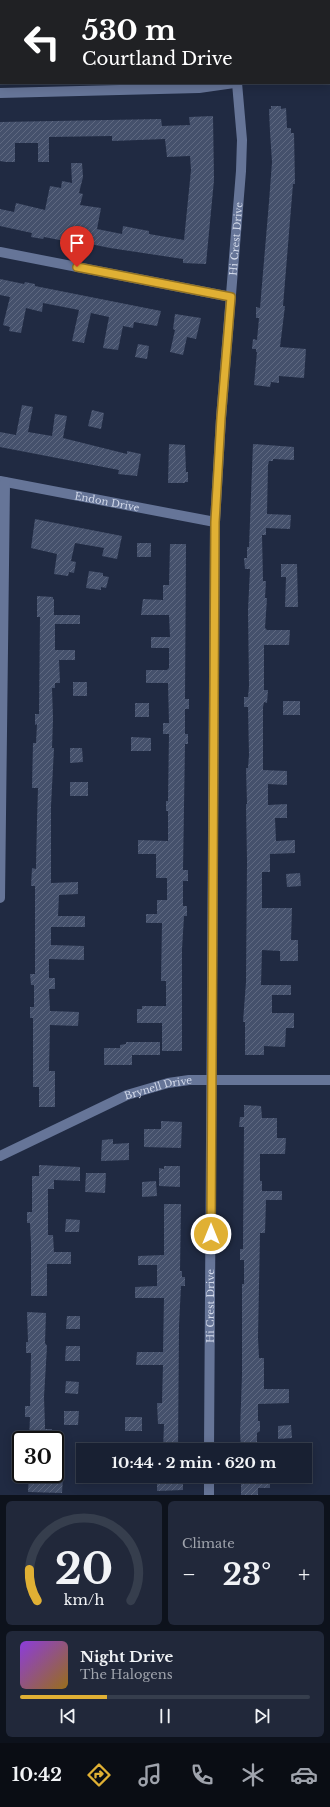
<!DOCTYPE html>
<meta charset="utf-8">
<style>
:root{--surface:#182032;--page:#21283a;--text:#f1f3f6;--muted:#9fa3ac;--line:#363e4d;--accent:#e0b034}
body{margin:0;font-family:"Libre Baskerville",serif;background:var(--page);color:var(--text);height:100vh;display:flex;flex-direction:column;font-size:15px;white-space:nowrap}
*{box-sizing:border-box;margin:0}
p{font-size:13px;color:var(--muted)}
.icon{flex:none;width:22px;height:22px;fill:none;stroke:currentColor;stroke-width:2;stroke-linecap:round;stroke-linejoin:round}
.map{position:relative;height:1495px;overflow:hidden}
.side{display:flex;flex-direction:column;gap:6px;padding:6px;background:#0d121c;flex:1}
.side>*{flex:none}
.guide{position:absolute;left:0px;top:0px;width:330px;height:84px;box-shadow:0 2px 10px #0003,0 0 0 1px var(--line);background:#202124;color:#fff;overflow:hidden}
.speed{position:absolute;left:12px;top:1431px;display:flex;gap:8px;font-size:20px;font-weight:700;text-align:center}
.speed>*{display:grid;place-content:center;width:52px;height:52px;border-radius:50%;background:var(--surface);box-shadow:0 2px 10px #0003,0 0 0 1px var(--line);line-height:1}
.speed .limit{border:2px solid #111;border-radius:6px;background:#fff;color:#111}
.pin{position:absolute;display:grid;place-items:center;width:34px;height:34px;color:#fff;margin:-41px -17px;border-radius:50% 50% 50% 0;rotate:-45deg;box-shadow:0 0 4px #0007}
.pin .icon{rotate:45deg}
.me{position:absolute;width:44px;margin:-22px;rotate:0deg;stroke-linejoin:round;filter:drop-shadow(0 0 3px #0008)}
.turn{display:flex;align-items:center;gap:14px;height:84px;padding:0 16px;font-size:18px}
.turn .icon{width:52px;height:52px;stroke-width:2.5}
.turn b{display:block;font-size:28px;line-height:34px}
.big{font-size:30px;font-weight:700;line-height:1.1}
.side .card{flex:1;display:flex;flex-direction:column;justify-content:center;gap:6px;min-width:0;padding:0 14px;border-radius:6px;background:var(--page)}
.side .dial{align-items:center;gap:0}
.dial svg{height:104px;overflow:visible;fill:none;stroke:var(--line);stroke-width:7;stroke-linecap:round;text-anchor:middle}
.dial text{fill:var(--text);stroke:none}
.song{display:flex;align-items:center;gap:12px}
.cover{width:48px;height:48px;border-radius:6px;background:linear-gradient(135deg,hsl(270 70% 55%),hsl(40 70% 35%))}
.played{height:4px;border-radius:2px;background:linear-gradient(90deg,var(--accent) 30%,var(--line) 30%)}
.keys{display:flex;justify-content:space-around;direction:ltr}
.heat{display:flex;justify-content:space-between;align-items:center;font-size:22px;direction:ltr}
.side .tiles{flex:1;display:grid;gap:6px;grid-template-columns:1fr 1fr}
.card:last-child{grid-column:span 2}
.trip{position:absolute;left:76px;top:1443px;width:236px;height:40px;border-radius:0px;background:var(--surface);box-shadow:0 2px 10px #0003,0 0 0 1px var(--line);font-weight:700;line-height:40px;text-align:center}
.tabs{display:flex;height:64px;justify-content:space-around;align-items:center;background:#0a0d14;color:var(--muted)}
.tabs .icon{width:28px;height:28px}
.tabs .selected{color:var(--accent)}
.tabs b{font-size:18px;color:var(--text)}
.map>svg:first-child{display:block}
.building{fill:url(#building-hatch)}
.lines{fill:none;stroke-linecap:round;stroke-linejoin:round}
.minor{stroke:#667598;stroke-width:10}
.route-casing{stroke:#927222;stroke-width:10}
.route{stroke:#e0b034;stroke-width:7}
.labels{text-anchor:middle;stroke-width:4;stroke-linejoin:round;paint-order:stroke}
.street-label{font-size:10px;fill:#d1d8e9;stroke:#162038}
</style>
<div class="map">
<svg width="330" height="1495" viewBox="0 0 330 1495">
<defs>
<pattern id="building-hatch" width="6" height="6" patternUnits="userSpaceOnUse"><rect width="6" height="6" fill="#45516c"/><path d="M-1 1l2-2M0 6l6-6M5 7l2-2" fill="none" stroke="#5f6981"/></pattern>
</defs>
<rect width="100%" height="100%" fill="#202a42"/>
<g class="building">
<path d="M271,106h10v3l5,-1 1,20h4v5h3l1,51h-2l-10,122h2l-5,41 26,2 -2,29 -25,-2v7l-8,-1 -1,5 -16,-2 3,-33h-1v-3h-4l1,-10 4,1 2,-22h-3v-11l4,1 9,-106 3,-40 -2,-30 -1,-23h2z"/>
<path d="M213,116l1,64 -8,84 -23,-1v-4l-73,-11 -39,-8 -1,2 -26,-5 -1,2 -12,-2 1,-4 -32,-7v-17l14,3 2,-9 29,7 5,-24 11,2 1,-7 10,2 -1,-20h11l1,14 -4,16 4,1 -3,11 21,3 -4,21 25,5 1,-8 26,5v3l35,6 7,-70 -1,-14 -23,1 -2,-18 -53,2v-5l-63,1v25h-11v-19h-23v19h-9l-6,-1v-39l161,-3 1,7 28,-1 -1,-8z"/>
<path d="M0,279l24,5 1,-2 10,2v2l126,25 -4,15 -23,-4 -1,6 -10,-2 -5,24 -15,-2 6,-31 -18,-4 -7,30 -12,-2 7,-31 -36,-7 -1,9 -16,-4 -5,25 -12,-2 1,-4 -7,-2 7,-28 -10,-2z"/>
<path d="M175,314l26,4 -5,21 -9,-2 -4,18 -13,-3 5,-22 -2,-1z"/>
<path d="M138,344l11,2 -2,13 -12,-2z"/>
<path d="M22,405l11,2 -5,25 24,4 3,-22 12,2 -4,22 64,16v-3l14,3 -4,22 -19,-2 1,-4 -119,-23v-15l16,3z"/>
<path d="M92,410l12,3 -3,16 -13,-3z"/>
<path d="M169,444l16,1 1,27h2v10h-3v1h-17z"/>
<path d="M253,444l41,3v13l-21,-1v2h-4l-1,4 -1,49 24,1 -1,14 -24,-1v7h-4l1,46h3l-1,17h2l-2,30 2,2h23l-1,15h-25v45h4l-1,13 -3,-1 -1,5v63l24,1v14l-19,-1v21l19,-1v14h-12l1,23 19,-1v13l-25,1v18h-8v36h30l-1,32h7v21h-18v-10l-18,-1 -1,35h30v10h-19v18h22v15h-8l-1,19 -21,-1v9h-19v-33h-2l3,-40 1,-121 -1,-57h1l-1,-36h2l1,-13 -1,-48h-4v-10h4l1,-11 -1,-76 2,-41h-5l-1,-11h3v-11h2z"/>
<path d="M35,519l87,17 -5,23 -15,-3 2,-8 -29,-5 -4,18 5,1 -2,11 -5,-1 -1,4 -14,-2 3,-20 -26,-6z"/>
<rect x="137" y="543" width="14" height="14"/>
<path d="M170,544h16l-1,155h4v10h-4v25h3v10h-3l-2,126h5v11h-5v25h4v10h-3l-2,33v102h-20v-28h-25v-14h5v-3h24v-25h-5l1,-58h-16v-9h11v-14h10v-22h-11v-24h-18v-14l30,1v-30h-2v-10h2l1,-67h-6v-11h6l-1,-40h-22v-13h21l2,-2v-20h-18v-11h19l-1,-22h-28l2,-16 20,1v-15h6z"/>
<path d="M281,564h16l1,43h-13l1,-30h-5z"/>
<path d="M89,571l14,2v3l6,1 -3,11 -5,-1v3l-15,-2z"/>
<path d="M37,596l16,1v2h1v16h26v9h-25v26h20v10h-16l1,23h-5v5h-3l1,31 -1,29h2l-3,58v77l27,-1v12l-19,1 -1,21h27v11h-34v18l33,1v14l-35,-1v19h6v11h-6l1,22 29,1 -1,14 -28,-1 -1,46h6v36h-16v-20h-6v-69h-3v-11h4v-22h-3l-1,-11h5v-88h-4l1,-18 4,1v-3l1,-45 1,-33h-6l1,-45h3l1,-19 -2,1v-11h4l1,-97h-3z"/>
<rect x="73" y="682" width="14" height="14"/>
<rect x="283" y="701" width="17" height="14"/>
<rect x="135" y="703" width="14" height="14"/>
<path d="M131,737l20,1v13h-20z"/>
<path d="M70,748h12l1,14 -13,1z"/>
<rect x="70" y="782" width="18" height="14"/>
<path d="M300,873l1,13 -14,1 -1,-13z"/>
<path d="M126,1042h34v13h-28v10h-28v-17h16v-3l6,-1z"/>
<path d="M244,1105l17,1 1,12h15v20h9l-1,16h-25v27h2v10h20v9h-16l-1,33h-5l-2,105 1,20h5v31h25v14l-31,1v17h2v10l-3,2v17h-16l-1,-19 2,-56v-91h2v-24h-4v-11h3l1,-122h-5l1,-10h4z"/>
<path d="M161,1121l21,1 -1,26 -37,-1v-18h17z"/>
<path d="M113,1139v5l16,-1v17l-28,1 1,-21z"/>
<path d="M39,1165l41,2v14l-26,-1v9h-6v46h5l1,17h17v12h-24v32h-16v-52l-1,-21h-3v-11h5v-36h7z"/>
<path d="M164,1166h16v21l-21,-1v-18l5,1z"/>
<path d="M86,1173h20l-1,20 -20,-1z"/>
<path d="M156,1181l1,15 -15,1v-15z"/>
<path d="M164,1204h17l-1,67h2v6h3v9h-4l-2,39 -1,125h-15l1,-26h-6l-1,-21h5l1,-38h-27l1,-13h26l1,-54h-29v-11l22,-1v-21h-19v-9l26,-1z"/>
<path d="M66,1219l14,1 -1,12h-14z"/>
<path d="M27,1312l19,1 -1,30 2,3 -3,51 1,29v3h7v11h-23l1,-23h-5v-11h5l1,-53h-5v-11h2z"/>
<path d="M67,1316h13v13h-14z"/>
<path d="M66,1346h14v15h-15z"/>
<path d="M66,1381l13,1 -1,12 -13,-1z"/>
<path d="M64,1411h15l-1,14h-14z"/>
<rect x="125" y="1417" width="17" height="14"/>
<path d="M291,1425l1,13 -14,1v-13z"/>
<path d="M29,1474h29v2l5,1 -1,16 -34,-1z"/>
<path d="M157,1476l26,1v13l-26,1z"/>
<path d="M241,1476h29v12h-12v7h-17z"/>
</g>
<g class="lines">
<g class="minor">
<path d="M329,80h1"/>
<path d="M0,93l199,-5 35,-5"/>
<path d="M0,252l231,45"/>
<path id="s1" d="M0,481l215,41"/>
<path d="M0,898l5,-416"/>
<path id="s2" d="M0,1156l127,-61 41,-12 21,-3h141"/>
<path id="s3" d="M209,1450l6,-928 6,-104 20,-247 1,-31 -5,-57"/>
<path d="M209,1495v-19"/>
</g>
</g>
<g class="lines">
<g class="route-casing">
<path id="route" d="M77,267l154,30 -10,121 -6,104 -4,712"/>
</g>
<use href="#route" class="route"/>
</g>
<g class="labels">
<g class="street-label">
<text dy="4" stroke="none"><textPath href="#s3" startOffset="1212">Hi Crest Drive</textPath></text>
<text dy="4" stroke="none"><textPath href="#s1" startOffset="109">Endon Drive</textPath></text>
<text dy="4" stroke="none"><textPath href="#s2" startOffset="173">Brynell Drive</textPath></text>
<text dy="4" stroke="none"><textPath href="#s3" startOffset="144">Hi Crest Drive</textPath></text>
</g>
</g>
</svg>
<div class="speed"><div class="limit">30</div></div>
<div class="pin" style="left:77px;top:267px;background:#d93025"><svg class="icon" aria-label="arrive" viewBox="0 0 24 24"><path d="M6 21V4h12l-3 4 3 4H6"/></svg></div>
<svg class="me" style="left:211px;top:1234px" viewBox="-20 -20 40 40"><circle r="17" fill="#e0b034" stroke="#fff" stroke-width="3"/><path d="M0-11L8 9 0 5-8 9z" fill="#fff"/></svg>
<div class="trip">10:44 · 2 min · 620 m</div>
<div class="guide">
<div class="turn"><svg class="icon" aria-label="left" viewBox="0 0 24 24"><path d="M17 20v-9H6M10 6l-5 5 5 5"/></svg><div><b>530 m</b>Courtland Drive</div></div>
</div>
</div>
<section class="side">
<div class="tiles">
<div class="card dial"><svg viewBox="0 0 100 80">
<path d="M14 69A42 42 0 1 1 86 69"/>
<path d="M14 69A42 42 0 0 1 8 45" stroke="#e0b034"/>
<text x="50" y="56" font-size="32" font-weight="700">20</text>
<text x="50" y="72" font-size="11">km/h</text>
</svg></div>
<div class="card"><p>Climate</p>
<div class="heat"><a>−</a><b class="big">23°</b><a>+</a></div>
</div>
<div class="card">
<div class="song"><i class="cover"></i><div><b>Night Drive</b><p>The Halogens</p></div></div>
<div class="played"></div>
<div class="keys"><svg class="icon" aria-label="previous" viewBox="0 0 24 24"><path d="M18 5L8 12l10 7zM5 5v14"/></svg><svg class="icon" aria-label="pause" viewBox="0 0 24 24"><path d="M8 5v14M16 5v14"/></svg><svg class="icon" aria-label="next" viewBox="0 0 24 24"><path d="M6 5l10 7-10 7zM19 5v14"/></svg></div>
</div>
</div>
</section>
<nav class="tabs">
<b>10:42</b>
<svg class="icon selected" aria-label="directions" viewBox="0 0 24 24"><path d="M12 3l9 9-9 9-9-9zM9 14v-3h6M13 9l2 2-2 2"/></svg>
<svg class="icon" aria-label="music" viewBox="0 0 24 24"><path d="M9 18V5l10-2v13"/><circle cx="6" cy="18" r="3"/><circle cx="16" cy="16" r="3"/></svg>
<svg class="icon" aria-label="phone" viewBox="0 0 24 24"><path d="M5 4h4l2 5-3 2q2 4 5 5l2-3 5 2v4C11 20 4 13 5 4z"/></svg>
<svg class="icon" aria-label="climate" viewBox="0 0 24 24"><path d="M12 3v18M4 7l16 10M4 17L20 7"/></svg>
<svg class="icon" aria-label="car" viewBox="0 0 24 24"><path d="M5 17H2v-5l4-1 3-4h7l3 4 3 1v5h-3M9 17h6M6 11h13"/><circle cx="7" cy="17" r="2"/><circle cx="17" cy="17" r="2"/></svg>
</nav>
